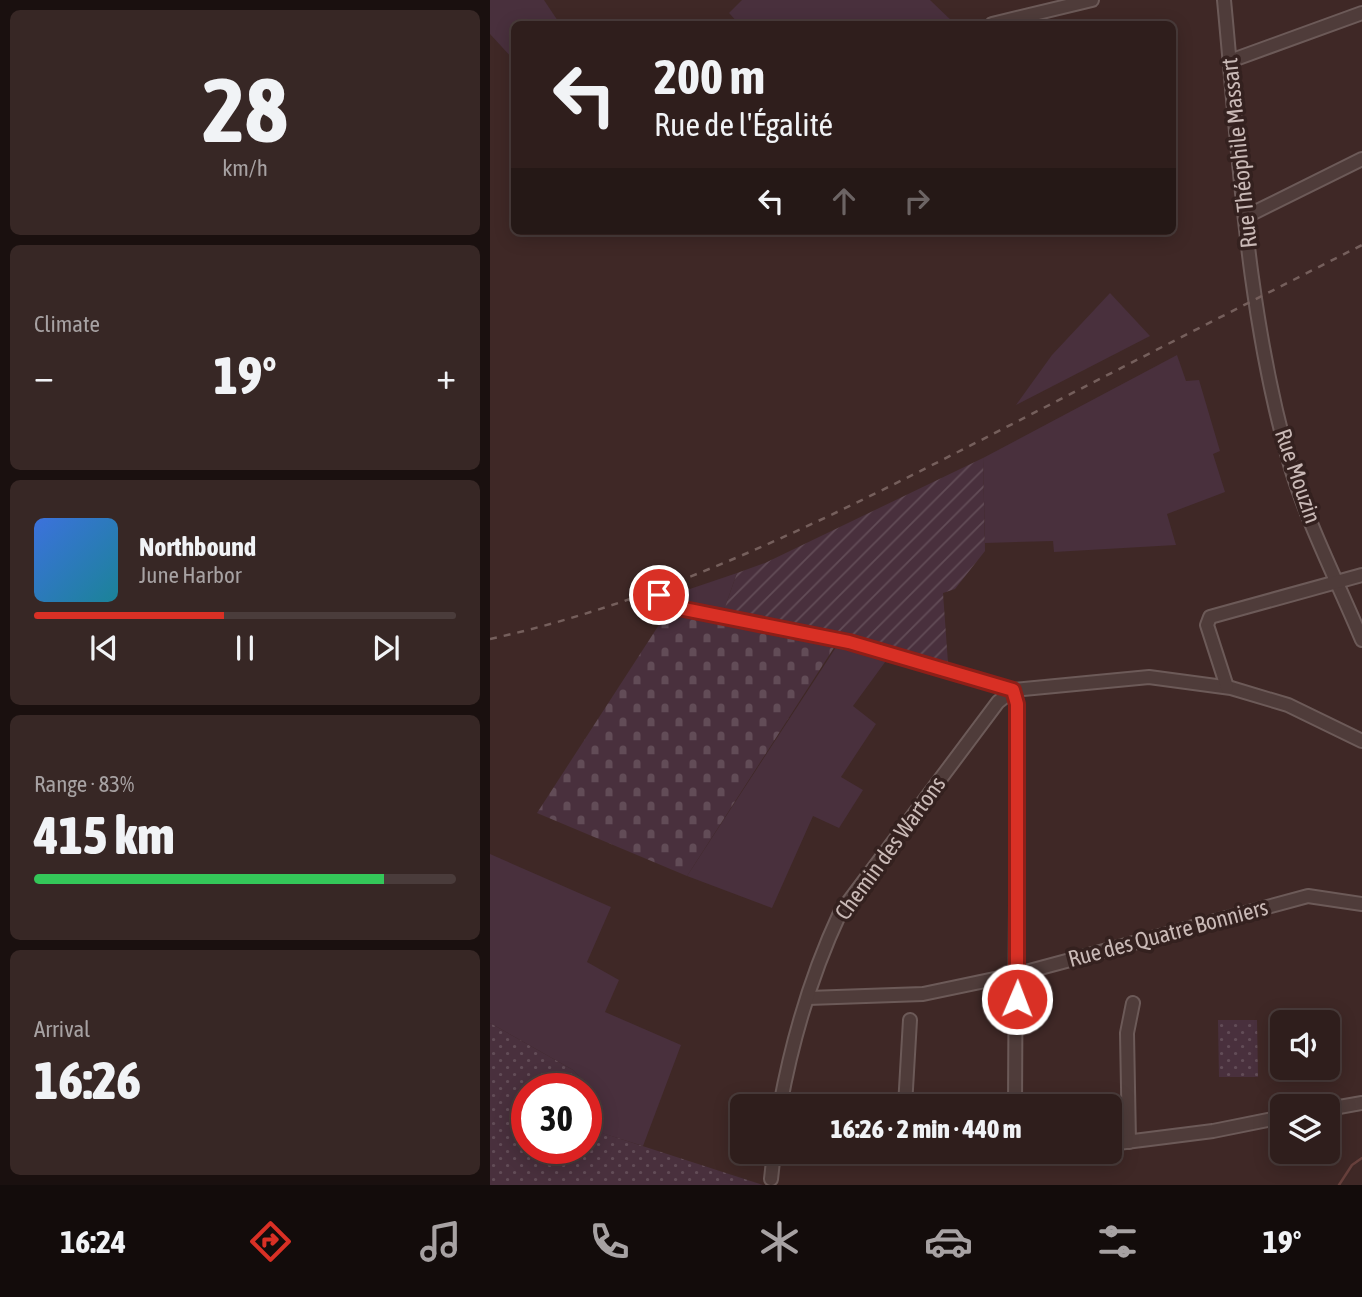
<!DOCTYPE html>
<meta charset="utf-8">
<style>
:root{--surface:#2f1e1c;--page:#372725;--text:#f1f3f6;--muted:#a7a2a3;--line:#4a3c3b;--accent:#d93025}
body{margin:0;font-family:"Asap Condensed",sans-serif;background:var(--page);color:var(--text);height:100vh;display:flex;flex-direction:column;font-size:26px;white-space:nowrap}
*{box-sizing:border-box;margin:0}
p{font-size:23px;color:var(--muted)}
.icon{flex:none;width:38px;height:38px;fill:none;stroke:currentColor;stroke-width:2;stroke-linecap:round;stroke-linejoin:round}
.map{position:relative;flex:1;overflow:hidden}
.drawer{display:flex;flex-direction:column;gap:10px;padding:10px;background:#1a100f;width:490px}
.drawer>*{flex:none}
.banner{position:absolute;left:21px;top:21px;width:665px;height:214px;border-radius:10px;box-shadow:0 4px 18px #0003,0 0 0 2px var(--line);background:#2f1e1c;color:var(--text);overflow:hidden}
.buttons{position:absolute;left:780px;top:1010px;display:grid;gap:14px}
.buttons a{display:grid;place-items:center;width:70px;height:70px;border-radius:10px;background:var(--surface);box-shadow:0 4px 18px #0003,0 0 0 2px var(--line);font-size:35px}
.speed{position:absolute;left:21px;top:1073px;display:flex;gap:14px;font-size:35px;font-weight:700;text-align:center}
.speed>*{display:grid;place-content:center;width:91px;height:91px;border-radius:50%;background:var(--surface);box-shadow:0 4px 18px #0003,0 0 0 2px var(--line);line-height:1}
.speed .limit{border:10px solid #d22;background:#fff;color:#111}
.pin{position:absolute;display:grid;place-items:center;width:60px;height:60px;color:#fff;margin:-30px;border:4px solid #fff;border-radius:50%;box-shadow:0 2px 7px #0007}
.me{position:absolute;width:77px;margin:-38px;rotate:1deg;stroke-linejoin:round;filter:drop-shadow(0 0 5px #0008)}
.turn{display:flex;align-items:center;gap:24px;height:147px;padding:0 28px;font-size:32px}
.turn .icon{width:91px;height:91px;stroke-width:2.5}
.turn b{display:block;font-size:49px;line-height:60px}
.lanes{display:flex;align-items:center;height:66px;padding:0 28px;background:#0003;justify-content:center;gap:35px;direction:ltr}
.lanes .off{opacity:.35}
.big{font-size:52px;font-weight:800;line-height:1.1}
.drawer .card{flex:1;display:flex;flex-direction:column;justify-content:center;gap:10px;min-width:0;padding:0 24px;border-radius:10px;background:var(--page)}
.drawer .dial{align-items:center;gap:0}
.dial b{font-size:91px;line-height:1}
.song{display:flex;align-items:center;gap:21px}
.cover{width:84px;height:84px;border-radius:10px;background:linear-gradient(135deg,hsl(220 70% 55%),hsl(190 70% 35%))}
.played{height:7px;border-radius:4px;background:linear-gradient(90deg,var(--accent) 45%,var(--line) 45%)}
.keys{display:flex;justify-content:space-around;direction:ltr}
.heat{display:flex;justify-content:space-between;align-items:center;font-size:38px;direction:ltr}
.charge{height:10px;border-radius:5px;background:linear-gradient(90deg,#34c759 83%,var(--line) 0)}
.trip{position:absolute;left:240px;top:1094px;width:392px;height:70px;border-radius:10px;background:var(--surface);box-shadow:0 4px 18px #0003,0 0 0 2px var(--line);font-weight:800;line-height:70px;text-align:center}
.tab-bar{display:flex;height:112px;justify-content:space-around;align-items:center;background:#130c0b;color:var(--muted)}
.tab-bar .icon{width:49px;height:49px}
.tab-bar .current{color:var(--accent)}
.tab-bar b{font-size:32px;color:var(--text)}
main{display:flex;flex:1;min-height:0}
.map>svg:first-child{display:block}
.grass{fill:#49303d}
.cemetery{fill:url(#cemetery-stones)}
.park{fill:url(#park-dots);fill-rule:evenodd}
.garden{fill:url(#garden-furrows)}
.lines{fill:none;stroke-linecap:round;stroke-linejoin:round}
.stream{stroke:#67403c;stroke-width:2.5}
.street-casing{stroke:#6c5a58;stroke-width:16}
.street{stroke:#4f3c3a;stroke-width:12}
.rail{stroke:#755f5c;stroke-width:2.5;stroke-dasharray:7 7;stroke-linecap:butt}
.route-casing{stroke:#8d1f18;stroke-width:18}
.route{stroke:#d93025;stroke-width:12}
.labels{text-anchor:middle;stroke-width:7;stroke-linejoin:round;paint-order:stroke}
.street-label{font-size:23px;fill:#c9b9b6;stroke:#34211f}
</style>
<main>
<section class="drawer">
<div class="card dial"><b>28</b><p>km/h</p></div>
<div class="card"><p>Climate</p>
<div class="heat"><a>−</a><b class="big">19°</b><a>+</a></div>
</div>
<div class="card">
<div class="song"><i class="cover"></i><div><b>Northbound</b><p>June Harbor</p></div></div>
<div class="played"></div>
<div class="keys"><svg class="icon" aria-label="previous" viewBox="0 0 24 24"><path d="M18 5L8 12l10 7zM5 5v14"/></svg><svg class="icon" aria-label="pause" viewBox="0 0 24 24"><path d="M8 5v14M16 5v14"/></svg><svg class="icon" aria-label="next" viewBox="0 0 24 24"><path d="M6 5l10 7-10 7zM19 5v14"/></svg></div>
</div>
<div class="card"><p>Range · 83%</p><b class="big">415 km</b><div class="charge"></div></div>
<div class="card"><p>Arrival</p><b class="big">16:26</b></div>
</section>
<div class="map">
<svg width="872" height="1185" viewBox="0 0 872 1185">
<defs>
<pattern id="cemetery-stones" width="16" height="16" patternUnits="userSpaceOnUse" patternTransform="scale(1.75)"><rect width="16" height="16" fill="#49303d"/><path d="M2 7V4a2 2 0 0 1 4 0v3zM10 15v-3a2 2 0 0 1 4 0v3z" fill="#624c57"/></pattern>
<pattern id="park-dots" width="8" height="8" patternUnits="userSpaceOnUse" patternTransform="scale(1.75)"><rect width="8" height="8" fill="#49303d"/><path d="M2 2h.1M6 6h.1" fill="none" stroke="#624c57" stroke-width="1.8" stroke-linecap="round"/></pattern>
<pattern id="garden-furrows" width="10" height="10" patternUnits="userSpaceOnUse" patternTransform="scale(1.75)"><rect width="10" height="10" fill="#49303d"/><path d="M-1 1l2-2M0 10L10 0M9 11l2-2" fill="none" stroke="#624c57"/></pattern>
</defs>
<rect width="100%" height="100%" fill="#3f2826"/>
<g class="grass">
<path d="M0,0h54l16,24h-46v36l-24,-26z"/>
<path d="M252,0h188l25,24h-216l-10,-11z"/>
<path d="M620,293l40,43 -134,69 36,-50z"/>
<path d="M687,355l9,26 13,-1 21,71 -7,3 12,38 -58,22 9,31 -122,7 -1,-11 -68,2 -2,-85z"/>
<path d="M247,573l-13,37 -51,-9 -1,-6z"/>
<path d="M350,641l51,13 -38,52 23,18 -35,53 22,13 -24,38 -26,-12 -41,92 -85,-32z"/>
<path d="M0,854l121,53 -24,55 32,18 -14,32 76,33 -38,101 -51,-16 -4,-45 -15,-15 -83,-47z"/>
</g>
<path class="cemetery" d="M176,614l169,32 -148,230 -150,-63z"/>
<g class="park">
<path d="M728,1020h39l1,57h-39z"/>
<path d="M0,1023l83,47 15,15 5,45 170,55h-273zM37,1088h59v60h-59z"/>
</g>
<path class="garden" d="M493,458l2,93 -30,38 -12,4 5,70 -93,-26 -131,-27 13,-37 28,-10z"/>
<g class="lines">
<path class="stream" d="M849,1185l13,-20 10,-7"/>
<g class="street-casing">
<g id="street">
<path d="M734,0c15,156 23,317 67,468 17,56 48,117 71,172"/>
<path d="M502,24l100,-24"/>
<path d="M740,61l132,-48"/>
<path d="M755,217l117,-58"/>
<path d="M164,591l20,16 175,35 164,48 136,-13 82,11 57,17 74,36"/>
<path d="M737,687l-20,-62 3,-8 152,-42"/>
<path d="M523,690l4,14 -2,402"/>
<path d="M318,998l115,-4 95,-20 290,-78 54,8"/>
<path d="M290,1106c12,-65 32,-133 60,-193l158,-211 15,-12"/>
<path d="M415,1106l5,-86"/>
<path d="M838,1109l34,-6"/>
<path d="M639,1142l-2,-109 6,-30"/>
<path d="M620,1144l103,-13 70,-14"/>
<path d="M509,1152h45"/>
<path d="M281,1179l3,-27"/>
</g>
</g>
<use href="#street" class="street"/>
<path class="rail" d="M0,639c177,-39 339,-121 499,-203 124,-64 249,-128 373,-191"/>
</g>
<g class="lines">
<g class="route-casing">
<path id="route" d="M169,595l15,12 175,35 164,48 4,14v295"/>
</g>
<use href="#route" class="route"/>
</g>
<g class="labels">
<g class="street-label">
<text transform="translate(749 153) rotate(-96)" y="8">Rue Théophile Massart</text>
<text transform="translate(808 476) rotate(71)" y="8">Rue Mouzin</text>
<text transform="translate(400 848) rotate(-54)" y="8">Chemin des Wartons</text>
<text transform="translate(678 933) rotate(-15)" y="8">Rue des Quatre Bonniers</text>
</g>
</g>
</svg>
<div class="buttons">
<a><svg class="icon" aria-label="sound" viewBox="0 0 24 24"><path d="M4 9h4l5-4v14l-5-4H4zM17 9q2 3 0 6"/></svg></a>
<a><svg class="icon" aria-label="layers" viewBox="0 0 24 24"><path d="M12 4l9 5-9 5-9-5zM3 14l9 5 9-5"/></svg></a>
</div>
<div class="speed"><div class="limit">30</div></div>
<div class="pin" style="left:169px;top:595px;background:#d93025"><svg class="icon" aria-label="arrive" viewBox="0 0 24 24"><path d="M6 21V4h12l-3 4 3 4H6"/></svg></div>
<svg class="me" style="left:527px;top:999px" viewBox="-20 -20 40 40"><circle r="17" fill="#d93025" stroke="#fff" stroke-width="3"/><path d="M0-11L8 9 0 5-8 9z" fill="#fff"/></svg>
<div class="trip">16:26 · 2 min · 440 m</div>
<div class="banner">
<div class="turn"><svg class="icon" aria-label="left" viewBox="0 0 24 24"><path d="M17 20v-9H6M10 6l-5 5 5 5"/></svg><div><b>200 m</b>Rue de l'Égalité</div></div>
<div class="lanes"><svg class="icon" aria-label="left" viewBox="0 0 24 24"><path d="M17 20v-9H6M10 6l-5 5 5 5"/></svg><svg class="icon off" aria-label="ahead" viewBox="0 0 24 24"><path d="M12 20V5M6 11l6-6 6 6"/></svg><svg class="icon off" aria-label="right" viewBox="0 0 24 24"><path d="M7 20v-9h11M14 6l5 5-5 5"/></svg></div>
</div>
</div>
</main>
<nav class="tab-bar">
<b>16:24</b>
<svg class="icon current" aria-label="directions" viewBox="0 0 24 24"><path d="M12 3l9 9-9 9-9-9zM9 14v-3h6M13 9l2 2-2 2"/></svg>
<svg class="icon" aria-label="music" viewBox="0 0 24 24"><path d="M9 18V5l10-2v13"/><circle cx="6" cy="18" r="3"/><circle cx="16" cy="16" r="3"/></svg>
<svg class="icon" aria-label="phone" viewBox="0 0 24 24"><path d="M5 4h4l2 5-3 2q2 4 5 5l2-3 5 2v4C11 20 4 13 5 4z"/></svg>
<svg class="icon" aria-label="climate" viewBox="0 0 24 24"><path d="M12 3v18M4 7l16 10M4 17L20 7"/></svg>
<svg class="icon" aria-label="car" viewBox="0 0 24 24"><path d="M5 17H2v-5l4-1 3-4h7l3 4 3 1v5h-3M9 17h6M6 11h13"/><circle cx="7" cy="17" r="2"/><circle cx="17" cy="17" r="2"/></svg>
<svg class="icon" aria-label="filters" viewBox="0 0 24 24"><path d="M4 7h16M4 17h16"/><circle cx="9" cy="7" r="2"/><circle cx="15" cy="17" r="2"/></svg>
<b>19°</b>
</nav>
